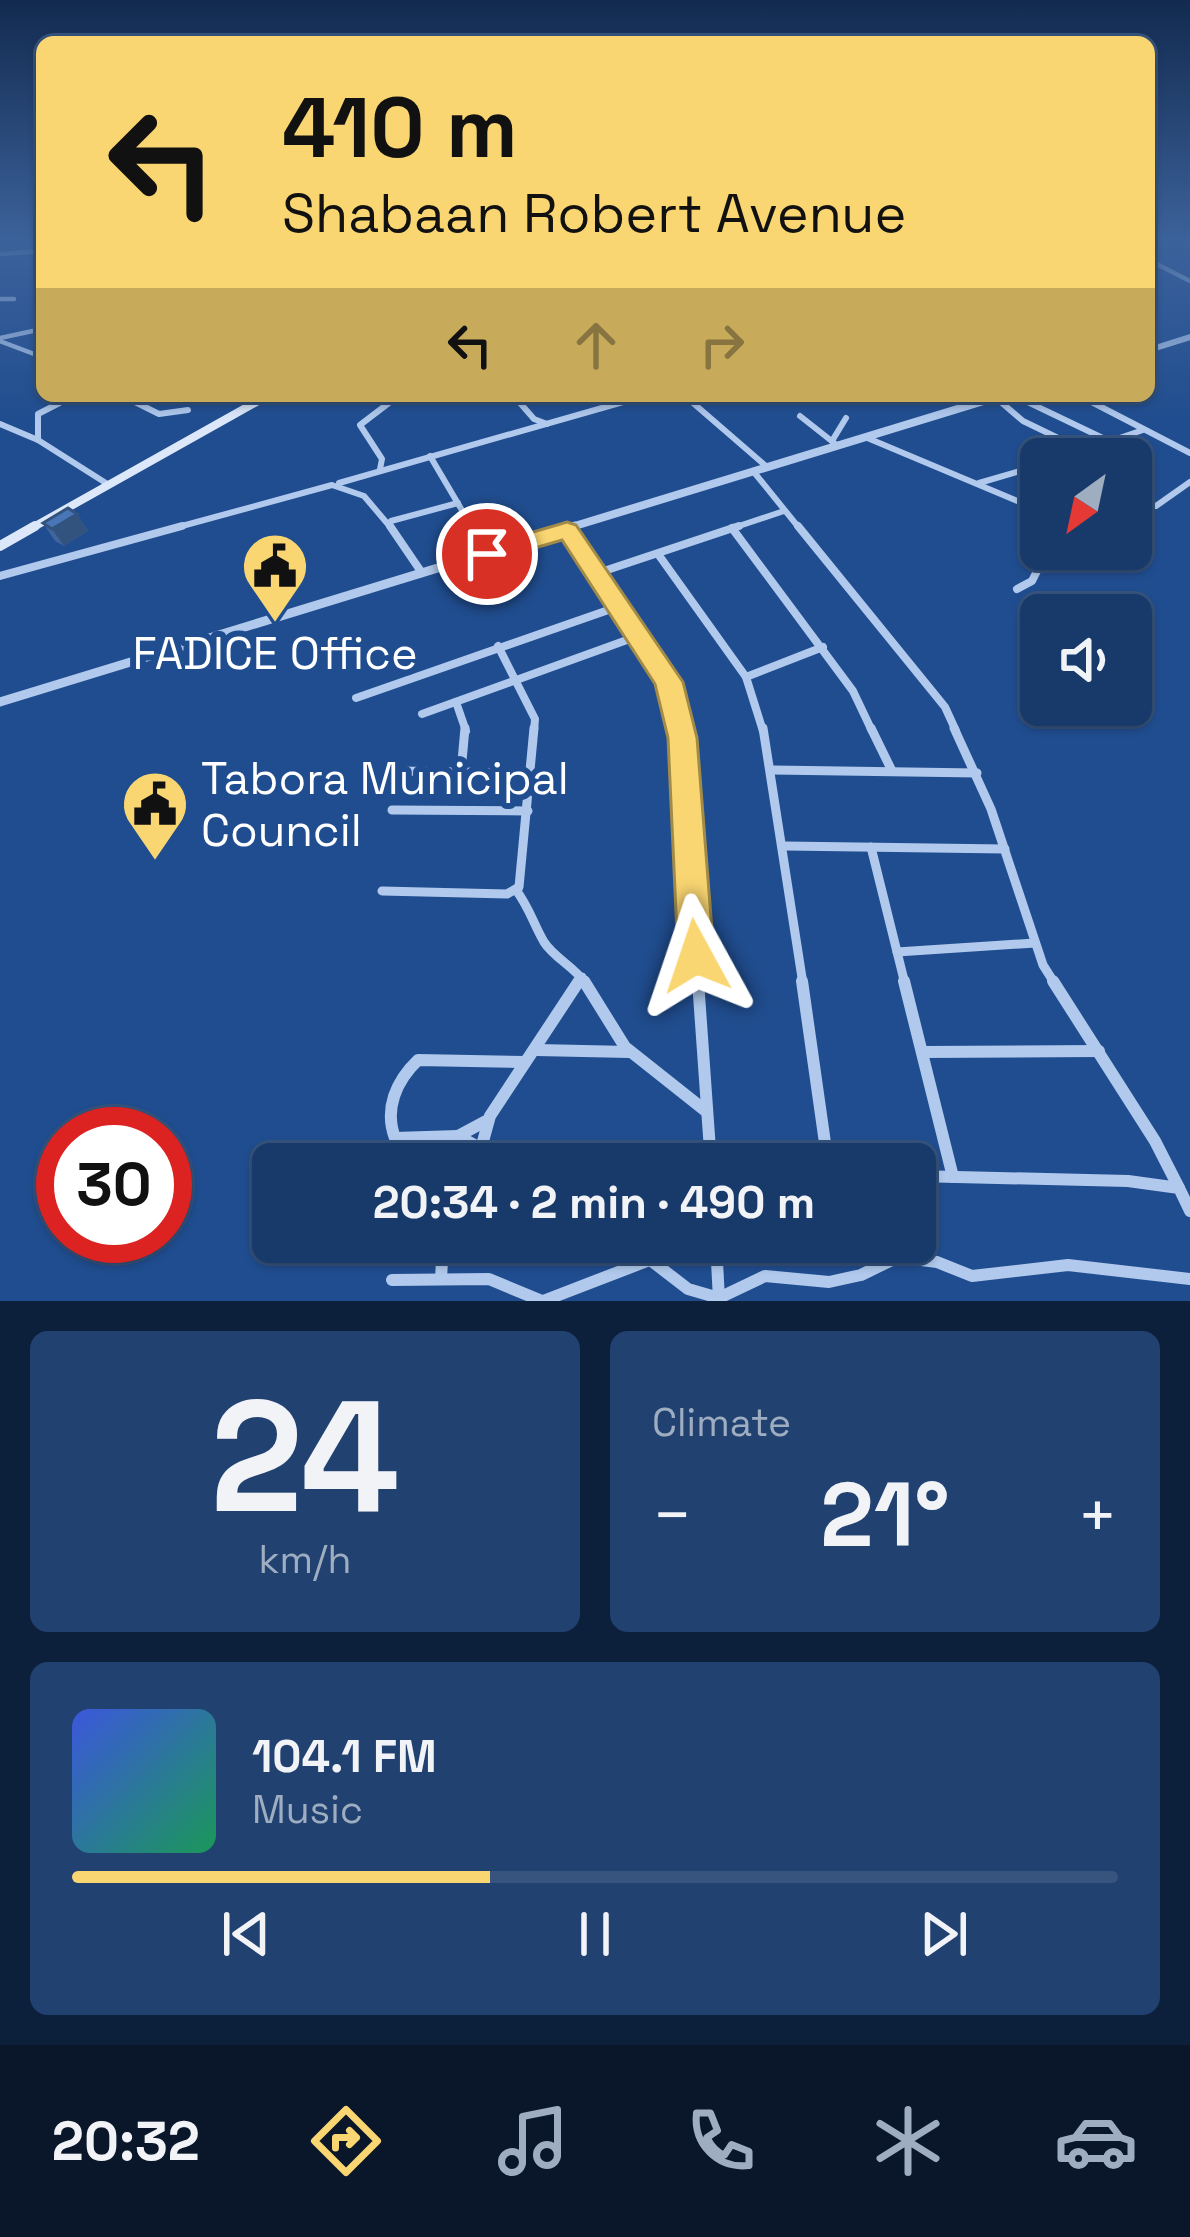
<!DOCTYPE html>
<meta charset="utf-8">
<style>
:root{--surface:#183a6b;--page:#214171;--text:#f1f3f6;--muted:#9fadc1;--line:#36547e;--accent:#f9d671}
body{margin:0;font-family:"Space Grotesk",sans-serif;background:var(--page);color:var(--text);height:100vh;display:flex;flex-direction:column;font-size:45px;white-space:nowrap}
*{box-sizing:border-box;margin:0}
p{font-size:39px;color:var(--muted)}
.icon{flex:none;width:66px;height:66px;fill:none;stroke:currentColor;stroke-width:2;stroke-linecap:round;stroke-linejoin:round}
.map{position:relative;height:1301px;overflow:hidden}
.sheet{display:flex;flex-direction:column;gap:30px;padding:30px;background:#0d203b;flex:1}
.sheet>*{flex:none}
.banner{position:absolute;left:36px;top:36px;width:1119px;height:366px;border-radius:18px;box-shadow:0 3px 9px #0004,0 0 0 3px var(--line);background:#f9d671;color:#111;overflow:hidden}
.needle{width:78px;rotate:213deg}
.tools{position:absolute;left:1020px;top:438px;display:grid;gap:24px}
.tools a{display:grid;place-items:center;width:132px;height:132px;border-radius:18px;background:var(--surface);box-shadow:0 3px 9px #0004,0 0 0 3px var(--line);font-size:60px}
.speed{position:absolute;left:36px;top:1107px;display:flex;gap:24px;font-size:60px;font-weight:700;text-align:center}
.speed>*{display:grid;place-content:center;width:156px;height:156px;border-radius:50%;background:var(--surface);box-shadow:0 3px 9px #0004,0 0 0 3px var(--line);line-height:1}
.speed .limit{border:18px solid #d22;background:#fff;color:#111}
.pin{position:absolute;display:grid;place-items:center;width:102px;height:102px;color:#fff;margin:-51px;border:6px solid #fff;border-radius:50%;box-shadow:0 3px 12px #0007}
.me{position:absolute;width:132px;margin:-66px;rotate:355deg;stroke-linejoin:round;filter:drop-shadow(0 0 9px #0008)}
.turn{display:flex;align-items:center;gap:42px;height:252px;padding:0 48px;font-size:54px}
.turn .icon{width:156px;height:156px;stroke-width:2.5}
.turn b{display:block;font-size:84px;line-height:102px}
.lanes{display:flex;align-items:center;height:114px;padding:0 48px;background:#0003;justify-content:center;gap:60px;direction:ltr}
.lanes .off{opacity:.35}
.big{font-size:90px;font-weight:700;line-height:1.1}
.sheet .widget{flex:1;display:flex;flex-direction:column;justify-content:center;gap:18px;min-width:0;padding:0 42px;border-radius:18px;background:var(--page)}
.sheet .dial{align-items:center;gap:0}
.dial b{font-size:156px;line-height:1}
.song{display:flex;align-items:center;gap:36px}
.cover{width:144px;height:144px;border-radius:18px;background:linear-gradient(135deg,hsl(230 70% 55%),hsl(150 70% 35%))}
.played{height:12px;border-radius:6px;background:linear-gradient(90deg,var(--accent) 40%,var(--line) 40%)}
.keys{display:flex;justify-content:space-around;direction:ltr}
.heat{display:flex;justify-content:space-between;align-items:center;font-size:66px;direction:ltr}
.sheet .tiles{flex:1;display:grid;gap:30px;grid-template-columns:1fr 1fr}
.widget:last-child{grid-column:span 2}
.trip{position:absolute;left:252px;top:1143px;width:684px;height:120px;border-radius:18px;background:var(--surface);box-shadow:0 3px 9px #0004,0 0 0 3px var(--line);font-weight:700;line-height:120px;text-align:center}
.dock{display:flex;height:192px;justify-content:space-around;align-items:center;background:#0a172b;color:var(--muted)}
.dock .icon{width:84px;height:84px}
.dock .active{color:var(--accent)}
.dock b{font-size:54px;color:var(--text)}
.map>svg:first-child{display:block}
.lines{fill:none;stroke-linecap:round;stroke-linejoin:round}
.minor-far4{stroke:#b0c9ec;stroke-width:4.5}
.minor-far3{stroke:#b0c9ec;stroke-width:6}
.minor-far2{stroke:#b0c9ec;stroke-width:8}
.minor-far1{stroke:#b0c9ec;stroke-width:9}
.minor{stroke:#b0c9ec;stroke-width:12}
.tertiary-far2{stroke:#b0c9ec;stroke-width:6}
.tertiary-far1{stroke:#b0c9ec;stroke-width:8}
.tertiary{stroke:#b0c9ec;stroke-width:9}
.secondary-far1{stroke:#dce8f9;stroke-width:8}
.secondary{stroke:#dce8f9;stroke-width:10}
.wall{fill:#3f659d}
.shaded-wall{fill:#33537f}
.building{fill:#4976b6;stroke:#33537f;stroke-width:3}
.route{fill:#f9d671;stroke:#a28b49;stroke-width:3}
.labels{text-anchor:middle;stroke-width:12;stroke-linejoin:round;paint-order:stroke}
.poi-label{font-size:45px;fill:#fff;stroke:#204d8f}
</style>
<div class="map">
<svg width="1190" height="1301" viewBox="0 0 1190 1301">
<rect width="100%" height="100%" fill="#204d8f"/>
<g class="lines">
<g class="minor-far4">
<path d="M0,254l42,-3"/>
<path d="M1149,260l41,21"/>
<path d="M0,299h14"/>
<path d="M0,338l42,-9"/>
<path d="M0,341l42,16"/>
</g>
<g class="minor-far3">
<path d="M73,396l-35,18v26l71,45"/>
<path d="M123,396l36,18 29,-4"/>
<path d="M514,396l20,23 13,5"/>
<path d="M685,396l82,71"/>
<path d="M1015,396l94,45"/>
<path d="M1080,396l110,57"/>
<path d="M995,397l28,24 60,29"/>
<path d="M800,416l38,30"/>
<path d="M0,424l38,16"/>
<path d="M865,437l176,74"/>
<path d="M832,441l14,-23"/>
<path d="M430,456l43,73"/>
<path d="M1058,459l85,-29"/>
<path d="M380,469l2,-10 -22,-34 38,-29"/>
<path d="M753,471l47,58"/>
<path d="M339,483l305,-87"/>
<path d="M979,483l62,-18"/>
<path d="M1131,507l25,-1 34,-24"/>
<path d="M391,521l67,-18"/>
<path d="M171,529l161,-44 32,11 28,33"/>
<path d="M730,529l54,-18"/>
</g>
<g class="minor-far2">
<path d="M390,526l32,47"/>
<path d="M471,526l16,27"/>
<path d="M798,526l147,181 11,24"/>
<path d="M732,528l121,163 19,40"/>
<path d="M567,530c37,56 108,134 113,201"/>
<path d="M658,554l88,123 17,54"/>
<path d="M595,574l144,-48"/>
<path d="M0,576l182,-50"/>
<path d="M1017,589l15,-8 16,-32"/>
<path d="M498,646l37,73 -1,12"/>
<path d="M746,677l77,-30"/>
<path d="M356,698l261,-91"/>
<path d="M456,702l10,29"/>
<path d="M422,714l216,-78"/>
</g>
<g class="minor-far1">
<path d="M679,728l19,256"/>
<path d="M763,728l40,256"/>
<path d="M871,728l21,43"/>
<path d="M954,728l37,81 52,156 12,19"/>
<path d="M773,770l204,3"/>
<path d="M398,771l133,2"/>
<path d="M461,772l4,-44"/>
<path d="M392,810l136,1"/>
<path d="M785,846l220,3"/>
<path d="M871,847l34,137"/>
<path d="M516,890c13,17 18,35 28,52 10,16 31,25 42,42"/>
<path d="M382,891l125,3 12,-7 15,-159"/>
<path d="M897,952l138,-9"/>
<path d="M577,984l5,-7"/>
</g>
<g class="minor">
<path d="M584,981l41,66 82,65"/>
<path d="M698,981l13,183"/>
<path d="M802,981l26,183"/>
<path d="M904,981l49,196"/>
<path d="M1053,981l102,160 24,47"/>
<path d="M537,1050l92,2"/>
<path d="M922,1052l177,-1"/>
<path d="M458,1136l28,-15"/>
<path d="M463,1164l19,-19 8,-29 89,-135"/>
<path d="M509,1164l-51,-28 -63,2c-11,-29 1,-57 23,-78l107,2"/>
<path d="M915,1176l213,5 51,7 11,23"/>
<path d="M627,1242l61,47 31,9 46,-22 64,6 32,-7 37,-18 39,5 35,14 96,-11 122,14"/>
<path d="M716,1242l3,58"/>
<path d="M441,1279l2,-37"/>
<path d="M392,1280l97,-1 53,22"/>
<path d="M543,1301l104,-40"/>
</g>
<path class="tertiary-far2" d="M1149,350l41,-13"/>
<path class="tertiary-far1" d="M565,529l435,-133"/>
<path class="tertiary" d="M0,702l575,-176"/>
<path class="secondary-far1" d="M30,529l237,-133"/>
<path class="secondary" d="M0,546l35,-20"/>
</g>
<path class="wall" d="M77,514l11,17 -24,15 -9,-5 -12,-18z"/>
<path class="shaded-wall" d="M77,514l11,17 -24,15 -12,-17z"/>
<path class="building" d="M68,508l9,6 -25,15 -9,-6z"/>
<linearGradient id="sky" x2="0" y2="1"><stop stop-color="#122a4f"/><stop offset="0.57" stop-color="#3c629b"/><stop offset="1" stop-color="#3c629b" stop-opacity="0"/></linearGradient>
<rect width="1190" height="422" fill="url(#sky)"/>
<path class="route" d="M567,522l9,3 107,157 14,56 17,218 -5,13 -13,5 -13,-5 -5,-13 -10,-218 -13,-54 -93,-144 -75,22 -12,-8 4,-6z"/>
<defs>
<g id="civic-pin" transform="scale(3.45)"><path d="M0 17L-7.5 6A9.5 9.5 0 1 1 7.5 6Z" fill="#f9d671" stroke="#204d8f"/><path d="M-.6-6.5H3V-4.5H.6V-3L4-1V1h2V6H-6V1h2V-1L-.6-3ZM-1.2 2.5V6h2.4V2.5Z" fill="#111"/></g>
</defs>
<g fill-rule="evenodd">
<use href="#civic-pin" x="275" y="566"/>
<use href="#civic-pin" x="155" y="804"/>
</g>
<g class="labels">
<g class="poi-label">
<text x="275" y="669">FADICE Office</text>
<text x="201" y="794" text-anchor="start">Tabora Municipal<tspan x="201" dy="52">Council</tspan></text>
</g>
</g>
</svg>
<div class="tools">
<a><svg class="needle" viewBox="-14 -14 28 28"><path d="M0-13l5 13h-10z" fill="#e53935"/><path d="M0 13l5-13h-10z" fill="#9fadc1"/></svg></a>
<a><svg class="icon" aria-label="sound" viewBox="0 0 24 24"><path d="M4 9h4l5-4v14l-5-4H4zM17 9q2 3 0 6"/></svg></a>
</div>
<div class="speed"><div class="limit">30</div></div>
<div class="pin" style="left:487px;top:554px;background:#d93025"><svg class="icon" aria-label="arrive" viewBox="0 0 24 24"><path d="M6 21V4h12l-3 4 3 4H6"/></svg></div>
<svg class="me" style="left:696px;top:956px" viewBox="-20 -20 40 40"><path d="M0-17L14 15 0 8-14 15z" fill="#f9d671" stroke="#fff" stroke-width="4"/></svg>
<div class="trip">20:34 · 2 min · 490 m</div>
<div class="banner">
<div class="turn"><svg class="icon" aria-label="left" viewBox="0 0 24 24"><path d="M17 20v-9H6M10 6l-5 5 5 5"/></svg><div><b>410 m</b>Shabaan Robert Avenue</div></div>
<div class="lanes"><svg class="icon" aria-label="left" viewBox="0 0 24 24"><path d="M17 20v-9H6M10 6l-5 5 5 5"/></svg><svg class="icon off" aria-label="ahead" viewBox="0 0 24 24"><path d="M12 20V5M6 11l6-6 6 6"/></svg><svg class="icon off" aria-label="right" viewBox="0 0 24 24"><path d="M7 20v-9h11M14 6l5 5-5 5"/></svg></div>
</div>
</div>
<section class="sheet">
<div class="tiles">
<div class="widget dial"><b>24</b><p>km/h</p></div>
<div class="widget"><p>Climate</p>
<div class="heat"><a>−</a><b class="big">21°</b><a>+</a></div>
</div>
<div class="widget">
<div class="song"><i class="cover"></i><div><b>104.1 FM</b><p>Music</p></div></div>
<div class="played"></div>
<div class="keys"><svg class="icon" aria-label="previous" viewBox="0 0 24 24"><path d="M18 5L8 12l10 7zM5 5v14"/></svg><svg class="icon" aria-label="pause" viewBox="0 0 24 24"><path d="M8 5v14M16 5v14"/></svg><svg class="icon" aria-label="next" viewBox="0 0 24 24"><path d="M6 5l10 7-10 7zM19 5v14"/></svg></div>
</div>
</div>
</section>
<nav class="dock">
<b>20:32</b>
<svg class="icon active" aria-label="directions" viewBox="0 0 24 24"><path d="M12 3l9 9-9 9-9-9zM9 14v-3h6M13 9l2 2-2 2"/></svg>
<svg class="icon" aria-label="music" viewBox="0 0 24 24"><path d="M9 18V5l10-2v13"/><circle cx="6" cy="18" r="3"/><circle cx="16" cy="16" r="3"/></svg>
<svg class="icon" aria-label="phone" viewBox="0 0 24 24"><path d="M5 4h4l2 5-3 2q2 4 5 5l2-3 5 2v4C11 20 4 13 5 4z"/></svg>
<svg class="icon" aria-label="climate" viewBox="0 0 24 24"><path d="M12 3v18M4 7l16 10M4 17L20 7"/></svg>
<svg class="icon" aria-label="car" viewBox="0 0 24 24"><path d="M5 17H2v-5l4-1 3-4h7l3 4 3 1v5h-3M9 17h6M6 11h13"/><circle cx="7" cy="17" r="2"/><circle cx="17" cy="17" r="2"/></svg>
</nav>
